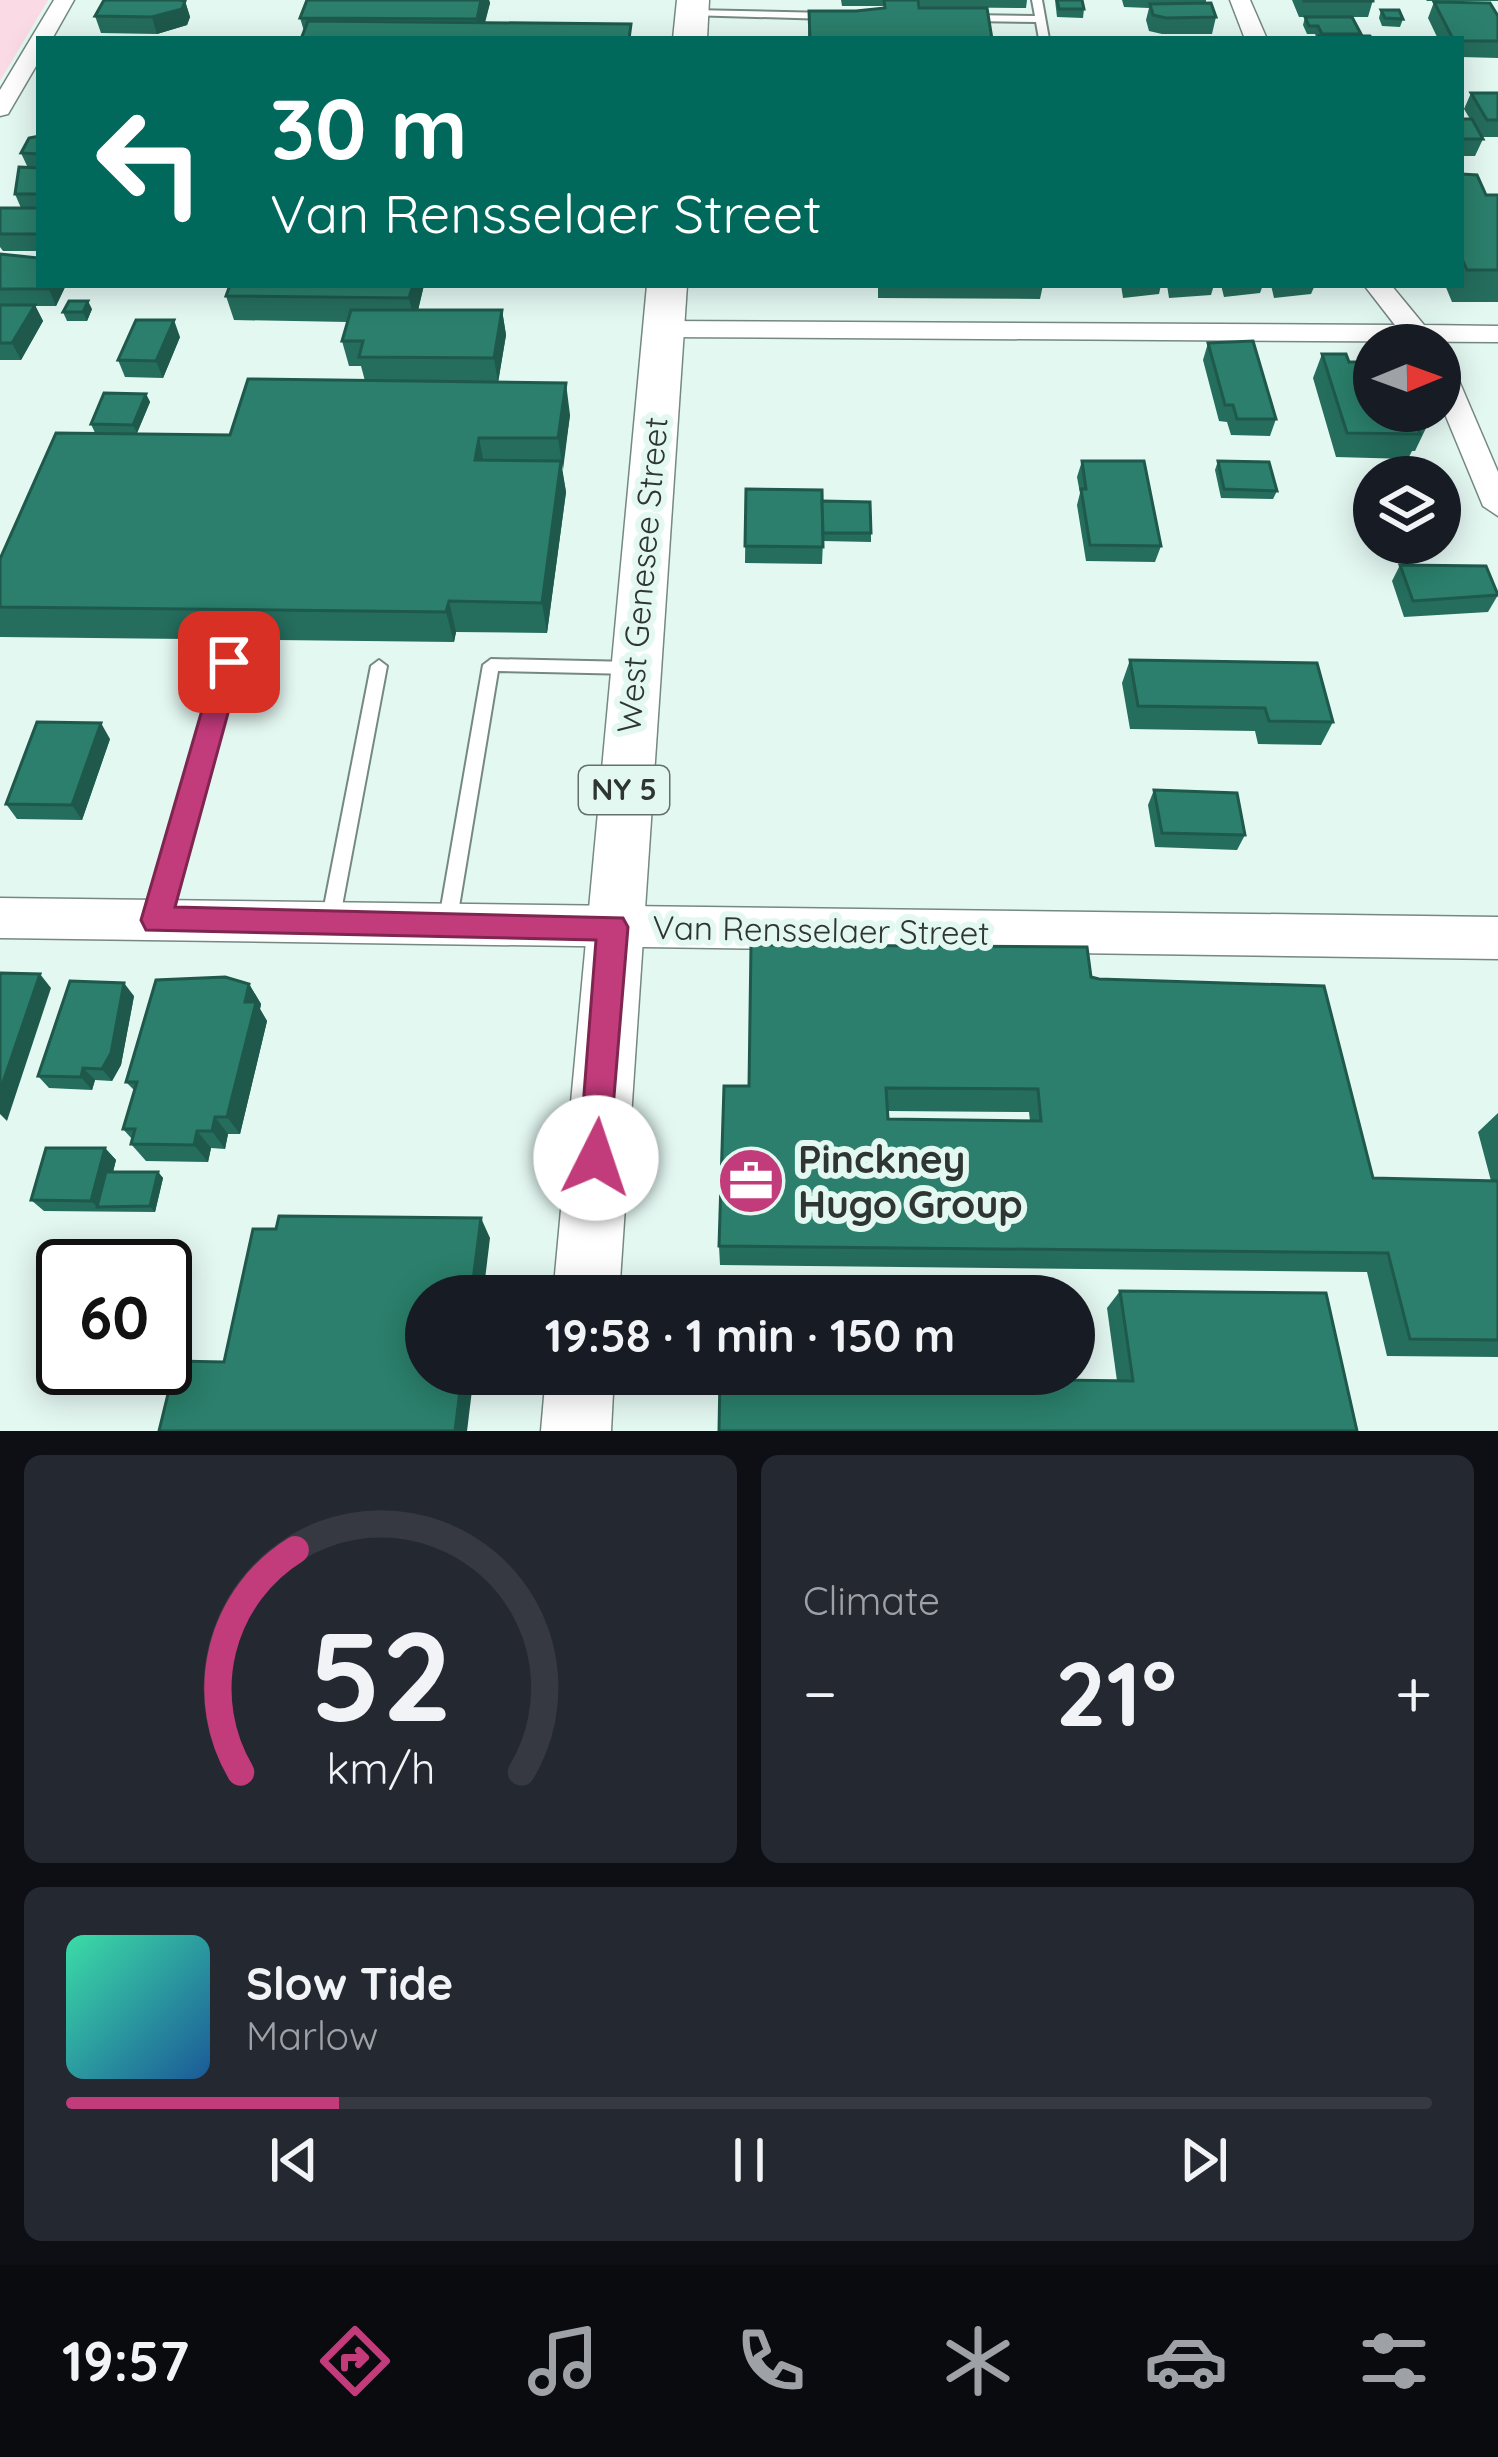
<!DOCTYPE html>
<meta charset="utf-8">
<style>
:root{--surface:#171b24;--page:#242831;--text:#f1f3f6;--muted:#9ea1a6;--line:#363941;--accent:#c23b7b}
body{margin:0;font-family:Quicksand,sans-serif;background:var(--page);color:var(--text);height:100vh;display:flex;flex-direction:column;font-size:45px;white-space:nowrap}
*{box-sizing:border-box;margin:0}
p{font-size:39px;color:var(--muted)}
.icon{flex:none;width:66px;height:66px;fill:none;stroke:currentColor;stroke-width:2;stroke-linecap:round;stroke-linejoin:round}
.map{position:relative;height:1431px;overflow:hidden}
.panel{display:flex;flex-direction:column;gap:24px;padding:24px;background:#0d0f14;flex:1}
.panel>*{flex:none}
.hud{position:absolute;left:36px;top:36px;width:1428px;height:252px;border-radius:0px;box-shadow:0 6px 30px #0003;background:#00695c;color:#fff;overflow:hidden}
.needle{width:78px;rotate:89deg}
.buttons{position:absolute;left:1353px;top:324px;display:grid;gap:24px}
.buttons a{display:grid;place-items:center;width:108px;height:108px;border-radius:50%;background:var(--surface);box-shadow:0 6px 30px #0003;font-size:60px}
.speed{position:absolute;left:36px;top:1239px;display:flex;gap:24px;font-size:60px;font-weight:700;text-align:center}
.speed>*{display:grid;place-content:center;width:156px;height:156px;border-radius:50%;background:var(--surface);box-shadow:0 6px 30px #0003;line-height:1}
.speed .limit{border:6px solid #111;border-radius:18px;background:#fff;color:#111}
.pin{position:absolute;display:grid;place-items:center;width:102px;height:102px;color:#fff;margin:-51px;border-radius:24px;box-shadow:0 6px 18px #0006}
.me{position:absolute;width:132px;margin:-66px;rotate:4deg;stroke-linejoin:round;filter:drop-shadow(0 0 9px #0008)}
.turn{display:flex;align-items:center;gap:42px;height:252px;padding:0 36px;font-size:54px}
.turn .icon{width:156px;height:156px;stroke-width:2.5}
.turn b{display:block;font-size:84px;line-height:102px}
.big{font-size:90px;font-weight:700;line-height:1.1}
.panel .widget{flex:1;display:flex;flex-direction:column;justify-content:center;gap:18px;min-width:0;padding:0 42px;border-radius:18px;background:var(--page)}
.panel .dial{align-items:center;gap:0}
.dial svg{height:312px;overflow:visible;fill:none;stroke:var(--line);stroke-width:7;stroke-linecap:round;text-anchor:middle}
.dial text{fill:var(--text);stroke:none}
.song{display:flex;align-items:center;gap:36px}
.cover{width:144px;height:144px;border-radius:18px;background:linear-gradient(135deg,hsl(160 70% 55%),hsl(210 70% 35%))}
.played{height:12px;border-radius:6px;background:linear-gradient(90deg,var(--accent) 20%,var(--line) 20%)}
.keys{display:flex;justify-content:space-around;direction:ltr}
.heat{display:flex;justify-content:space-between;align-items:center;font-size:66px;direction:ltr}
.panel .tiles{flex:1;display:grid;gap:24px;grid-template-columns:1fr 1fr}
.widget:last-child{grid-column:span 2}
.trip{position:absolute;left:405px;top:1275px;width:690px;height:120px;border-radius:60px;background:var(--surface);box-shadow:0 6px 30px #0003;font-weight:700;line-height:120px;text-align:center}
.menu{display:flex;height:192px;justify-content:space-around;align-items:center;background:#090b0e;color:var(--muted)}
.menu .icon{width:84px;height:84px}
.menu .on{color:var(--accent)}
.menu b{font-size:54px;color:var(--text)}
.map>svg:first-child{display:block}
.green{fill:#f9dae5}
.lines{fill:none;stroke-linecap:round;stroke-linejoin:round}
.service-casing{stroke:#758882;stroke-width:4}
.minor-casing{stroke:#758882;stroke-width:3}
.tertiary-casing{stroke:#758882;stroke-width:3}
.primary-casing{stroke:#758882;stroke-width:3}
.service{fill:#fff;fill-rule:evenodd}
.minor{fill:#fff;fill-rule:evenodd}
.tertiary{fill:#fff;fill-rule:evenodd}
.primary{fill:#fff;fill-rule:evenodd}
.wall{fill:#256d5d;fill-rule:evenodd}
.shaded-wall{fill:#1e594c}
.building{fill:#2b7f6c;stroke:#1e594c;stroke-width:3;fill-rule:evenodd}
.route{fill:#c23b7b;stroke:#7e2650;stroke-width:3}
.labels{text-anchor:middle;stroke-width:12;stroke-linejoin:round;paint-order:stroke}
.shield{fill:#e4f8f2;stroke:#65706c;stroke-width:3}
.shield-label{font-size:30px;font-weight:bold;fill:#2e3533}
.street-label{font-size:33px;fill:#2e3533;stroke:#e4f8f2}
.near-poi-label{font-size:39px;font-weight:bold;fill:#2e3533;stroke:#e4f8f2;text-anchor:start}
</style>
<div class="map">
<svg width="1498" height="1431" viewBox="0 0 1498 1431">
<rect width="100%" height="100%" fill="#e4f8f2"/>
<path class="green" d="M0,0h48l-48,81z"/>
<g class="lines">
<g class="service-casing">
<g id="service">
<path d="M1032,0h10l7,39h-10l-3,-17 -67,-1 -5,-3 5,-3 66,1z"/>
<path d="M692,10l137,3 5,3 -5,3 -141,-4v-4z"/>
<path d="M229,656l8,6 -72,257 -3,6 -6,2 -6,-2 -3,-6 74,-257z"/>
<path d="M491,659l142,3 8,6 -8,6 -135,-3 -42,254 -3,6 -6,2 -6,-2 -3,-6 45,-260z"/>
<path d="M379,660l8,6 -48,256 -3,6 -6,2 -6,-2 -3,-6 50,-256z"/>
</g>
</g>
<g class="minor-casing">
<g id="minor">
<path d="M54,0h20l-22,39h-13v22l-31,53 -8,2v-26z"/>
<path d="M1230,0h20l17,39h-22z"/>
<path d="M1364,285h27l33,40 74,1v16l-835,-5 -13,-8 13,-8 732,4z"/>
<path d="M1440,360l14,9 44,103v44l-15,-10 -43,-104z"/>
</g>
</g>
<g class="tertiary-casing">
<path id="tertiary" d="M0,898l1498,19v42l-1498,-21z"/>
</g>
<g class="primary-casing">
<g id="primary">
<path d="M677,0h32l-2,39h-34z"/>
<path d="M647,285h40l-68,1011h-66z"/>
<path d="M546,1374h68l-3,57h-70z"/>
</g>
</g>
<use href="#service" class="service"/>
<use href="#minor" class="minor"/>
<use href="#tertiary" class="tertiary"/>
<use href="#primary" class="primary"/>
</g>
<g class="wall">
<path d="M307,0h182l1,3 -5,20 -181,8 -4,-13z"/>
<path d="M841,0h186l-1,8 -107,-1 73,32h-184l1,-28h47l28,-3v-2h-42z"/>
<path d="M1055,0h27l2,9 -1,9 -26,-1z"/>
<path d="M1122,0h84v3l10,14 -4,17h-50l-13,-3 -3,-11 3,-12 -25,-1z"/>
<path d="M1292,0h81l-5,17h-15l7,19 12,3h-55l-2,-5h-8l-4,-9 2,-8h-6z"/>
<path d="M1426,0h72v1h-71z"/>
<path d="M185,1l5,16 -3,8 -30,9 -56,-1 -6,-17z"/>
<path d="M1434,2l64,14v42l-37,-1v-18h-23l-10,-21z"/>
<path d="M1381,10l22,9 -3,8 -18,-1 -3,-8z"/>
<path d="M1471,93h27v44h-17l2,2 -8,17h-14v-37h9l-6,-10z"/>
<path d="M39,136v115h-36l-3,-4v-39h21l-6,-14 13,-26 -7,-15z"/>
<path d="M1461,174l25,21h12v107h-46l-7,-17h16z"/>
<path d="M0,254l39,31h27l-10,21h-21l8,15 -22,39h-21z"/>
<path d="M424,285l-6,25h84l4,25 -8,47 72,33 -8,55 4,22 -19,141 -91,-1 -2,10 -454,-5v-30l230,-172 135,-54 -4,-15h-12l-7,-25 6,-19 -114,-2 -8,-24z"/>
<path d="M878,285h165l-3,14 -162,-1z"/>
<path d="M1121,285h40l-2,9 -36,4z"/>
<path d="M1167,285h47l-3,10 -42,3z"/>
<path d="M1221,285h42l-3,8 -36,4z"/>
<path d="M1271,285h44l-4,9 -37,4z"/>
<path d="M92,309l-5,12h-20l-4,-9z"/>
<path d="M180,337l-17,41 -38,-1 -7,-17z"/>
<path d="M1208,343l68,76 -6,17 -39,-1 -4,-13 -8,-1 -16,-61z"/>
<path d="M1322,354l27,8 78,64 -12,25h-3l-4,8 -72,-2 -23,-79z"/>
<path d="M146,394l4,8 -13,31h-42l-4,-9z"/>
<path d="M1082,461l79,85 -6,16 -69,-1 -9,-56 3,-12 -3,-16z"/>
<path d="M1218,461l59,30 -4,8 -52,-1 -6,-28z"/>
<path d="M746,489l76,12 49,32v9l-48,-1 -1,23 -77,-1z"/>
<path d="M1400,565l98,30 -10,17 -84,5 -12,-36z"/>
<path d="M1130,660l203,62 -12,23 -63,-1 -3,-13 -125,-2 -8,-46z"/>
<path d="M110,739l-28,81 -65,-1 -11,-15z"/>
<path d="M1154,790l91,45 -8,15 -82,-3 -7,-42z"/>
<path d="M1091,977l282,201 118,3 -13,-49 20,-19v244l-111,-1 -20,-84 -647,-7 -1,-19 30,-160zM887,1111l142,1 1,9 -142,-2z"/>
<path d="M249,984l12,20 -1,5 7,12 -27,113h-12l-3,15 -14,-1 -3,14 -62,-1 -15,-17 1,-5 -9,-10 12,-38 -9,-9z"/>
<path d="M134,996l-13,69 -9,16 -17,-1 -3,10 -43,-2 -11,-12z"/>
<path d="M105,1148l11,12 -3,12h45l5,6 -8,34 -111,-1 -13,-11z"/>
<path d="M1120,1291l237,140 -240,-50 -10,-73z"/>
</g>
<g class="shaded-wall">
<path d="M179,0l6,1 5,16 -3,8 -30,9 -5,-17z"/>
<path d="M481,0h8l1,3 -10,36 -3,-20z"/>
<path d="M51,285h15l-10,21 -7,-17z"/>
<path d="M413,285h11l-9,38 -6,-25z"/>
<path d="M88,301l4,8 -5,12 -4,-9z"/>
<path d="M35,305l8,16 -22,39 -9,-17z"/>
<path d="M502,310l4,25 -8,48 -4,-25z"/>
<path d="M174,320l6,17 -17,41 -7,-17z"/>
<path d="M566,383l4,32 -7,55 -5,-32z"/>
<path d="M146,394l4,8 -13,31 -4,-8z"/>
<path d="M479,438l6,31 -10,-9z"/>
<path d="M561,461l5,31 -19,141 -5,-30z"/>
<path d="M449,601l7,31 -2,10 -8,-30z"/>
<path d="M101,723l9,16 -28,81 -10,-15z"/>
<path d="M40,974l11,14 -44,133 -7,-7v-23z"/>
<path d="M124,983l10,13 -13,69 -9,16 -10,-12z"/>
<path d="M249,984l12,20 -1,5 7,12 -27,113 -13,-17 18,-115z"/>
<path d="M83,1068l12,12 -3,10 -11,-13z"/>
<path d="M215,1117l13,17 -3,15 -13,-18z"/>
<path d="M197,1131l14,17 -3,14 -14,-17z"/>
<path d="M105,1148l11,12 -12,47h-7l5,4 -11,-10z"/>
<path d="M158,1172l5,6 -8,34 -5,-6z"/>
<path d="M481,1218l9,20 -7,58h-12z"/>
<path d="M462,1374h12l-7,57h-12z"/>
</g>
<g class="building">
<path d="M104,0h75l6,1 -3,8 -30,8 -57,-1z"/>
<path d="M307,0h174l-4,19 -177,-1z"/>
<path d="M884,0h34l1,8h68l5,31h-182l-1,-28h47l29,-3z"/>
<path d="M1057,0h25l2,9h-25z"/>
<rect x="1304" y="0" width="69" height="1"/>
<path d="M1434,2l56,1 8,13v25h-37v-2h-8z"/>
<path d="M1211,3l5,14 -50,1 -13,-3 -3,-11z"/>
<path d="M1381,10h18l4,9 -18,-1z"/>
<path d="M1305,17h47l9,17h-39l-4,-8h-9z"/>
<path d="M308,21l323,3 -2,15h-328z"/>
<path d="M1320,36h50l2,3h-50z"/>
<path d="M1471,93h27v27h-11z"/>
<path d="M1461,119h11l11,20h-22z"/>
<path d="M39,136v18l-18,-1 8,-15z"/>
<path d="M19,167l20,1v26h-24z"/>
<path d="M1461,174l16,1 9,20h12v75h-31l-6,-13z"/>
<rect x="0" y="208" width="39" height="26"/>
<path d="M0,254l39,4v27h12l-2,4h-49z"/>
<path d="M230,285h183l-4,13 -183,-2z"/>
<path d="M69,301h19l-5,11h-20z"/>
<path d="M0,305h35l-23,38h-12z"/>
<path d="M351,310h151l-8,48 -135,-1 4,-16h-21z"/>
<path d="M136,320h38l-18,41 -38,-1z"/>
<path d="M1253,341l23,78h-39l-4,-14h-8l-17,-62z"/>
<path d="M1322,354h24l3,8h25v49h47l6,15h-10l3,8 -73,-1z"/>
<path d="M248,379l318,4 -8,55h-79l-4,22 86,1 -19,142 -93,-2 -3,11 -446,-5v-48l56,-126 174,2z"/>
<path d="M104,393l42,1 -13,31 -42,-1z"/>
<path d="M1082,461h62l17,85 -71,-1 -9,-56h5z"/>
<path d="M1218,461l51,1 8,29 -53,-2z"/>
<path d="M746,489l76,1 1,57 -78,-1z"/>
<path d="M822,501l48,1 1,31h-48z"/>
<path d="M1400,565l86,1 12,29 -85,6z"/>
<path d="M1130,660l187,3 16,59 -64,-1 -4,-13 -127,-2z"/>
<path d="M37,722l64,1 -29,82 -66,-1z"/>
<path d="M1154,790l83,3 8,42 -83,-2z"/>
<path d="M751,945l336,2 4,30 8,2 225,7 49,192 125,3v159l-88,-1 -22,-86 -669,-7 5,-160h25zM886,1088l152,1 3,32 -153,-2z"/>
<path d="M0,973l40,1 -40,117z"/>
<path d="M225,977l24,7 -4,18h11l-29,115h-12l-3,14h-15l-3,14 -63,-1 4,-15h-12l14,-47h-11l30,-102z"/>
<path d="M70,981l54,2 -13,70 -9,16 -19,-1 -2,9 -43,-1z"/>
<path d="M46,1148h59l-14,53 -60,-1z"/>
<path d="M106,1172h52l-8,34 -53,1z"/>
<path d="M279,1216l202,2 -10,78h-45v78h36l-7,57h-296l17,-70 48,1 29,-133h23z"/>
<path d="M1120,1291l206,2 31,138h-638l1,-55 413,5z"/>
</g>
<path class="route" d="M229,652l13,10 -67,245 448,11 5,9 -20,242 -12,5 -12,-5 -5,-11 17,-218 -450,-10 -5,-10 75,-258z"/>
<defs>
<g id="office-disc" transform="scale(3.45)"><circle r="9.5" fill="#c23b7b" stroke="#e4f8f2"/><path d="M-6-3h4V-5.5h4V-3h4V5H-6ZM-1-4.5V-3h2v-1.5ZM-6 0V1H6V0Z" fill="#fff"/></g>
</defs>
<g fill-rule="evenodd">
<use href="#office-disc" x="751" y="1181"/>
</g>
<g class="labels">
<rect class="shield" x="579" y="766" width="90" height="48" rx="9"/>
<g class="shield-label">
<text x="624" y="800">NY 5</text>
</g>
<g class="street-label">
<text transform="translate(642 575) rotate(-85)" y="12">West Genesee Street</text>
<text transform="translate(821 930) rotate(1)" y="12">Van Rensselaer Street</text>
</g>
<g class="near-poi-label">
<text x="798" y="1173">Pinckney<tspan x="798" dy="45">Hugo Group</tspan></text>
</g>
</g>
</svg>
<div class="buttons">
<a><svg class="needle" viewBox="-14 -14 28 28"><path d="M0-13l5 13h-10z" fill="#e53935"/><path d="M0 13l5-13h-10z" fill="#9ea1a6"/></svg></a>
<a><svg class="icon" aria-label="layers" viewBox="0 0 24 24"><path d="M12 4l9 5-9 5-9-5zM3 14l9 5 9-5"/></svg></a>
</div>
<div class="speed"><div class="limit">60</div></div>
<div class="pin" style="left:229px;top:662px;background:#d93025"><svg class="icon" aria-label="arrive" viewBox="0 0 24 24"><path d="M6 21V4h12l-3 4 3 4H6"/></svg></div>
<svg class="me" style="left:596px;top:1158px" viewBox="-20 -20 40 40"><circle r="19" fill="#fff"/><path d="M0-13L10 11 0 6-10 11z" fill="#c23b7b"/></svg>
<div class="trip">19:58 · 1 min · 150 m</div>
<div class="hud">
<div class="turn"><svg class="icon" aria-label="left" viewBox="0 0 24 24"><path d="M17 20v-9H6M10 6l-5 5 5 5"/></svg><div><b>30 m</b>Van Rensselaer Street</div></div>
</div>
</div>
<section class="panel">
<div class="tiles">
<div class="widget dial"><svg viewBox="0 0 100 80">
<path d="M14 69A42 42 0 1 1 86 69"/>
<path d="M14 69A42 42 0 0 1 28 12" stroke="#c23b7b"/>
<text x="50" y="56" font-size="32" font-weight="700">52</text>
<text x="50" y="72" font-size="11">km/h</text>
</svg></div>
<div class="widget"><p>Climate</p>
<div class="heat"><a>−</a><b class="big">21°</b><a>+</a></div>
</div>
<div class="widget">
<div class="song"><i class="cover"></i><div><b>Slow Tide</b><p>Marlow</p></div></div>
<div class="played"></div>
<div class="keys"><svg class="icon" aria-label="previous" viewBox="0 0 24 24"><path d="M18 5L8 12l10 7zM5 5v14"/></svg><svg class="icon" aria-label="pause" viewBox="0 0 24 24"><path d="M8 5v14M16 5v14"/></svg><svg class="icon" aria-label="next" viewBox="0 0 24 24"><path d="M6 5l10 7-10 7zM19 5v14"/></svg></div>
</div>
</div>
</section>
<nav class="menu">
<b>19:57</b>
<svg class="icon on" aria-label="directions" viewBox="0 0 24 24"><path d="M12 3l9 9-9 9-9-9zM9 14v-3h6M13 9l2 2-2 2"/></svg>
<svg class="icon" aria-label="music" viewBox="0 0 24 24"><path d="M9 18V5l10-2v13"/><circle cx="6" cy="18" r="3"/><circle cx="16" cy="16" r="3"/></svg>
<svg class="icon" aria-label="phone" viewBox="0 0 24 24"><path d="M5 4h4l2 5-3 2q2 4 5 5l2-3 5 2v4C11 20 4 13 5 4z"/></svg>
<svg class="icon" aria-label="climate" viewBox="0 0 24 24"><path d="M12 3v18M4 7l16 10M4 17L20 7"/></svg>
<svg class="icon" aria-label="car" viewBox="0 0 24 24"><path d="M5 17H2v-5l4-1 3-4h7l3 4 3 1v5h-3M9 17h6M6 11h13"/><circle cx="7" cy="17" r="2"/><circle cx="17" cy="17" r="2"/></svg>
<svg class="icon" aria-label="filters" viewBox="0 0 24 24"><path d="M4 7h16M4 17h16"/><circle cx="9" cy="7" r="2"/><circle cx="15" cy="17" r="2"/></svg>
</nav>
